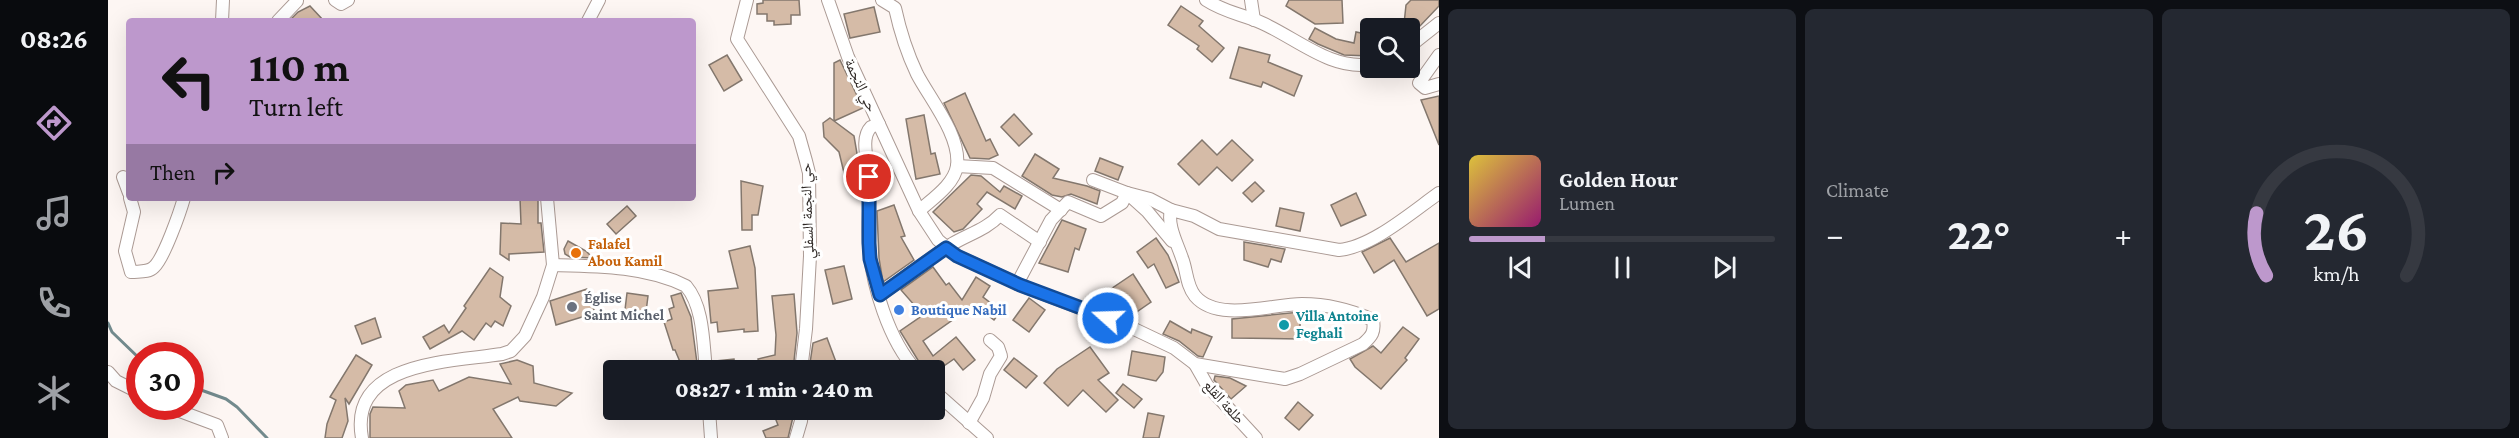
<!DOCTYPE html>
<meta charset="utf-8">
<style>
:root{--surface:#171b24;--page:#242831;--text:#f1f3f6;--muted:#9ea1a6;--line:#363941;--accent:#bd98cc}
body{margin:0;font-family:"Crimson Pro","Noto Naskh Arabic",serif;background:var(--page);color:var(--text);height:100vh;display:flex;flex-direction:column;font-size:22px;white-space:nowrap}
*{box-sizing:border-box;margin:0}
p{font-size:20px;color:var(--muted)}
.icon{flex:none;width:33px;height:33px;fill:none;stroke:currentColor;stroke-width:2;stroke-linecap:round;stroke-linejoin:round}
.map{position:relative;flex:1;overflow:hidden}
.panel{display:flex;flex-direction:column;gap:9px;padding:9px;background:#0d0f14;width:1080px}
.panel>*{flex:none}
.guide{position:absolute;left:18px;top:18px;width:570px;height:183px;border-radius:6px;box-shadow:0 6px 24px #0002;background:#bd98cc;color:#111;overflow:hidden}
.fabs{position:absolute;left:1252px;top:18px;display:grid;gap:12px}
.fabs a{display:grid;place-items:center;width:60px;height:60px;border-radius:6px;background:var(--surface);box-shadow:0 6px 24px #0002;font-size:30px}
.speed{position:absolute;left:18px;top:342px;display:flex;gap:12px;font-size:30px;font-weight:700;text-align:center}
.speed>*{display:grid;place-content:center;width:78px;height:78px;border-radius:50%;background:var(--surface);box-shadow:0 6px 24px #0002;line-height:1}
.speed .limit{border:9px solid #d22;background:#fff;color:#111}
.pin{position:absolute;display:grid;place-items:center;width:51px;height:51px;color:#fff;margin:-26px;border:3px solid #fff;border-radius:50%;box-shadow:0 2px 6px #0007}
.me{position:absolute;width:66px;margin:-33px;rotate:290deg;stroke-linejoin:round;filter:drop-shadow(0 0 4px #0008)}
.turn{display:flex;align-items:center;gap:21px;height:126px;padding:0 24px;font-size:27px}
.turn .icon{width:78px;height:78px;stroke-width:2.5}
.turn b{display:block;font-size:42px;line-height:51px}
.then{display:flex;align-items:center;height:57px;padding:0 24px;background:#0003;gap:12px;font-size:22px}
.big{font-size:45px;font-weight:800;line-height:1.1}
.panel .tile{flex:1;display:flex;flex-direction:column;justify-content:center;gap:9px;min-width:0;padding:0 21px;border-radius:9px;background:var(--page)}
.panel .dial{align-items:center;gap:0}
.dial svg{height:156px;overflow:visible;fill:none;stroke:var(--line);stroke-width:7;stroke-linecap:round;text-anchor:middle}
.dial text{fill:var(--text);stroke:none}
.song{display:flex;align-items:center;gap:18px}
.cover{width:72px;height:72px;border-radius:9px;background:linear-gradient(135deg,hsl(50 70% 55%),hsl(320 70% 35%))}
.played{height:6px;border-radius:3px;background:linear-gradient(90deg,var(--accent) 25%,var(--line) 25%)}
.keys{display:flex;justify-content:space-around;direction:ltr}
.heat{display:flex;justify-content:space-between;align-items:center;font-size:33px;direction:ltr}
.panel .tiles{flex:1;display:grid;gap:9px;grid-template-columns:repeat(3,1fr)}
.trip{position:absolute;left:495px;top:360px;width:342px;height:60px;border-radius:6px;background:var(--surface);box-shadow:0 6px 24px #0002;font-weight:800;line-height:60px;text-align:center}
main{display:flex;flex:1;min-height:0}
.dock{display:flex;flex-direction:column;width:108px;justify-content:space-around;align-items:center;background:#090b0e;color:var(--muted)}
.dock .icon{width:42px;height:42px}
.dock .current{color:var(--accent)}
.dock b{font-size:27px;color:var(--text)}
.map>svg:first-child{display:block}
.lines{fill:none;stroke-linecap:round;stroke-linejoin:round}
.stream{stroke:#728a8d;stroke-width:3}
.building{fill:#d5bba7;stroke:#83776d;stroke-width:1.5}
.street-casing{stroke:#ab9a94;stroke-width:14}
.street{stroke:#fff;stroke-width:12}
.route-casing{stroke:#114b97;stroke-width:15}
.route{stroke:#1a73e8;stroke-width:10}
.food-dot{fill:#e8710a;stroke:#fff;stroke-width:2}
.worship-dot{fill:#6b7280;stroke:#fff;stroke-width:2}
.shop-dot{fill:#3f7fe0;stroke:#fff;stroke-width:2}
.culture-dot{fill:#0f9aa8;stroke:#fff;stroke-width:2}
.labels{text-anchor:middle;stroke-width:6;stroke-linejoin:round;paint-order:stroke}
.street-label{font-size:15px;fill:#2d2724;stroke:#fff}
.food-label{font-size:15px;font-weight:bold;fill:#c56008;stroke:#fff;text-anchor:start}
.worship-label{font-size:15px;font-weight:bold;fill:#5b616d;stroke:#fff;text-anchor:start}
.shop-label{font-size:15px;font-weight:bold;fill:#366cbe;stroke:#fff;text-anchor:start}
.culture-label{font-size:15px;font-weight:bold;fill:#0d838f;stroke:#fff;text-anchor:start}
</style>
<main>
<nav class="dock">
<b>08:26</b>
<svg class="icon current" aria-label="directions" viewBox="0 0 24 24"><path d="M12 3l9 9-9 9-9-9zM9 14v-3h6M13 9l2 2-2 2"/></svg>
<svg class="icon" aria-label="music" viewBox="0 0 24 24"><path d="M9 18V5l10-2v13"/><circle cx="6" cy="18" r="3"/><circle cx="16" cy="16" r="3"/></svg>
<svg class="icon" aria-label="phone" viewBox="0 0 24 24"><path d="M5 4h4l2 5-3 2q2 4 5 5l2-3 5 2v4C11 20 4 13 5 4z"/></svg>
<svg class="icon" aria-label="climate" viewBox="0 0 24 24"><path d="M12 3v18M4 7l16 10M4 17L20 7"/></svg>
</nav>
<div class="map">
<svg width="1331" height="438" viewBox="0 0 1331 438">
<rect width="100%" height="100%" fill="#fdf6f3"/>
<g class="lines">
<g class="stream">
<path d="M0,323l4,9 28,27"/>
<path d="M82,386l36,13 11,8 30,31"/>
</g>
</g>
<g class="building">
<path d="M655,0h36l1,15h-9v9l-17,1v-4h-7v-7h-10v-10l6,-1z"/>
<path d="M1181,0h53l1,23 -28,1 -29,-18z"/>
<path d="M1303,0h28v6l-19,20 -10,5v-3h-4l-2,-4 2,-19z"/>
<path d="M202,6l14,15h-35l9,-9z"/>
<path d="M1073,6l22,15 -4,5 25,22 -12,14 -15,-13 2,-3 -31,-21z"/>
<path d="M766,7l6,25 -30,6 -6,-24z"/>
<path d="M1207,28l21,11 18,4 2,-11 15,3v21l-27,-1 -26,-11 -9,-5z"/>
<path d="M1131,47l31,8 -2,7 34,14 -8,20 -31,-14 -2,5 -31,-9z"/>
<path d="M619,55l15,25 -18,11 -15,-26z"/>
<path d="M732,60l23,48 -29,13v-58z"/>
<path d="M857,93l21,48 4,-2 8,16 -9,4 -19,-1 -26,-55z"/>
<path d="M1331,96v49l-18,-45z"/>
<path d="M906,114l18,20 -13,12 -18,-19z"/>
<path d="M816,115l7,39 4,-1 5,21 -24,5 -10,-60z"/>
<path d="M722,118l24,18 7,41 -15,4 -7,-29 -15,-15 -1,-14z"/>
<path d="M1094,140l15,15 15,-15 21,20 -21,21 -15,-14 -18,18 -21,-21z"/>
<path d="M927,154l24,15 -6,9 34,8 13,5 -3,13 -26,-10 -9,3 -10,-2 -30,-19z"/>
<path d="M992,158l23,9 -5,13 -23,-9z"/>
<path d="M863,175l10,1 19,16 4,-6 18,10 -7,13 -28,-17 -10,12 5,5 -19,20 -9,3 -21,-20z"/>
<path d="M633,181l22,5 -5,29h-6v15h-10z"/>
<path d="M1147,182l9,9 -12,11 -9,-9z"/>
<path d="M1248,193l10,22 -25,11 -10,-21z"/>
<path d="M412,198h18v25h3l3,29 -35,2v6l-9,-6 1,-31 20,1z"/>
<path d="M786,205l11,31 -4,1 13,23 -31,22 -4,-24 -2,-47z"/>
<path d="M519,206l9,10 -20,18 -9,-10z"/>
<path d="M1172,208l24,5 -4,18 -24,-5z"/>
<path d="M954,220l24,9 -7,21 -4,-2 -7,24 -29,-9z"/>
<path d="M1048,238l12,17 11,27 -13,6 -12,-24 -6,4 -11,-16z"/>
<path d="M1282,238l16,24 33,-19v66l-12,7 -33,-56 -20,13 -12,-21z"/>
<path d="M460,241l18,10 7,7 -23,-1 -5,-3 -1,-5z"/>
<path d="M1136,242l41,7 -4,13 -10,-3 -3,8 -24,-7z"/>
<path d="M642,246l5,22 3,63 -14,1v-3l-26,3 -1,-10 -6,1 -3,-32 30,-3 -9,-37z"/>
<path d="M736,266l8,33 -19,5 -8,-34z"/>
<path d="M825,267l13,18 3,-2 13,17 14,-23 14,9 -7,11 18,14 -7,9 -20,-15 -51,36 10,15 23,-19 19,23 -12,10 -9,-11 -16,11h-14l-24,-39 23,-16 -22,-25z"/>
<path d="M382,268l13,9 -3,20 11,9 -8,20 -8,-5 -4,6 -5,-4 -12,17 -12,-9 -32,18 -7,-12 21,-12 5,8 17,-25 -2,-2z"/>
<path d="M1025,274l18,28 -23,16 -30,-12 13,-3 -6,-10z"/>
<path d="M479,289l8,24 -39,12 -6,-24z"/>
<path d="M519,293l21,3 -3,24 -21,-2z"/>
<path d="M573,293l10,24 6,46 -14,6 -8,-19h-2l-9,-28 8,-3 -3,-10 5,-2 -3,-11z"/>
<path d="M686,294l3,39 -4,37h-32l-3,-11 17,-4 1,-20 -4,-39z"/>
<path d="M921,298l16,12 -16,22 -16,-12z"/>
<path d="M1192,312v27l-68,-1v-19z"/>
<path d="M267,318l6,19 -19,7 -7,-18z"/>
<path d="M1062,321l21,12 1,-4 20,8 -9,20 -5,-1 -19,-15 -16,-7z"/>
<path d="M1295,327l16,12 -14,19 2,2 -26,29 -26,-22 -5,-8 23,-13 8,7z"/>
<path d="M719,338l12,32h-30l4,-27z"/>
<path d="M982,347l19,26 -11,7 20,20 -12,12 -23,-22 -15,16 -24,-23 13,-14z"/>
<path d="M1024,351l33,6 -2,15 -7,9 -28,-6z"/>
<path d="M248,355l16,10 -23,39 -4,-6 3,23 -6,17h-17l2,-14 9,-24 -6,-3z"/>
<path d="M906,358l23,18 -11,12 -22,-18z"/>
<path d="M626,359l1,11h-18l-1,-9z"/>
<path d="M409,360l16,6 1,17 38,10 -16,13 -36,-5 -2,-4 -25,12 19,29h-142v-24l3,-7 32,1 -6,-17 7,-6 27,-5 6,11 30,-14 42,7 -11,-20z"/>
<path d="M1107,376l15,2 16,8 -15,13 -17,-19z"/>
<path d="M1015,384l19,15 -8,9 -18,-15z"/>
<path d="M1190,402l15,13 -14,15 -14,-12z"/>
<path d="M664,410h18l3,7 -5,21h-22l-3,-7 15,-6z"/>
<path d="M1040,413l16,3 -5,22h-16z"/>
</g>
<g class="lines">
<g class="street-casing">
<g id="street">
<path d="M227,0l6,4 7,-4"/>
<path d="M639,0l-10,39 62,97 7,25 3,12 1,83 -4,73 -5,41"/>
<path d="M720,0l20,57 71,154 19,29 19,16 63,29 112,43 42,20 21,16 90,15 15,-5 63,-30c9,-8 12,-12 10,-24 -22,-10 -47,-16 -71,-16 -30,0 -84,19 -107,-8 -9,-11 -8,-26 -13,-38 -5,-15 -15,-33 -11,-48l23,6 25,13 120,21c33,-3 73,-38 100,-57"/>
<path d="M774,0l13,8c5,23 12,45 22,66 13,25 44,62 40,92 -3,19 -25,33 -38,45"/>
<path d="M1098,0c20,13 36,14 56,23 34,15 70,48 109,41"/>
<path d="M1143,0l3,20"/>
<path d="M114,21l1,-21"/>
<path d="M170,21l19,-20"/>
<path d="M480,21l11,-21"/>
<path d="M1302,46l29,-23"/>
<path d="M1331,55l-20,28 6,5 14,-4"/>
<path d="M771,124l-8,3c-11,11 -3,34 -2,49 2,23 -2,47 0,70 3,39 20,95 47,124"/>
<path d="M849,166l36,2 68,42"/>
<path d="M15,177l6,16"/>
<path d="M985,180l34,13 20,18 25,30"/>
<path d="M22,198l4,14 -9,39 6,21c8,-1 17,1 23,-5 10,-9 26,-55 30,-69"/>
<path d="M445,265c44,1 93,1 133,21 18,21 17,58 20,84"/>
<path d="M909,284l34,-64 17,-18 33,14 21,-13 5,-10 23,6 21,11"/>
<path d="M772,295c24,-17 47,-35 72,-51 17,-10 35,-15 48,-29l40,27"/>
<path d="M1087,364l12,21 49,53"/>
<path d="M0,372l8,9 24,12"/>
<path d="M826,391l53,47"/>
<path d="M58,406l51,19 5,13"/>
<path d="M601,410l2,28"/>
<path d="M861,423l14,-25 7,-24 11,-18 -3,-9 -8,-7"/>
<path d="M254,438c-14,-77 89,-76 140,-84l9,-3 14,-15 18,-39 10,-32 -6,-67"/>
<path d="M688,438l5,-17 1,-11"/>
</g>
</g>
<use href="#street" class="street"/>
</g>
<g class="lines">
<g class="route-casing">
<path id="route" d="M761,177v66l1,16 10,36 66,-47 11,8 63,29 88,33"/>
</g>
<use href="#route" class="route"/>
</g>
<circle class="food-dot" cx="468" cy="253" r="6"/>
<circle class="worship-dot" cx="464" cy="307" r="6"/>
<circle class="shop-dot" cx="791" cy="310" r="6"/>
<circle class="culture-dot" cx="1176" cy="325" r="6"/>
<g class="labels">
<g class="street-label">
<text transform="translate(753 85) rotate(65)" y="5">حي النجمة</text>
<text transform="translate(699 211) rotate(-92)" y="5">حي النجمة السفلي</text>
<text transform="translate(1116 402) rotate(48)" y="5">طلعة القلع</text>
</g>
<g class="food-label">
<text x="480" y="249">Falafel<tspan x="480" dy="17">Abou Kamil</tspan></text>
</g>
<g class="worship-label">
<text x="476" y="303">Église<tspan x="476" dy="17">Saint Michel</tspan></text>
</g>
<g class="shop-label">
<text x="803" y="315">Boutique Nabil</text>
</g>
<g class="culture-label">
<text x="1188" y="321">Villa Antoine<tspan x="1188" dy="17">Feghali</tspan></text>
</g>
</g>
</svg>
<div class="fabs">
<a><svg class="icon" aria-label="search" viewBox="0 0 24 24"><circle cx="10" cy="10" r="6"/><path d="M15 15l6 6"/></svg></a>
</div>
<div class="speed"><div class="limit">30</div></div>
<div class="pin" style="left:761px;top:177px;background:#d93025"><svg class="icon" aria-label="arrive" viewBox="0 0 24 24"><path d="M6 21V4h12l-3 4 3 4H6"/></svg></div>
<svg class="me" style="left:1000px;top:318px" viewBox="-20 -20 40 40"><circle r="17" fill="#1a73e8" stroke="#fff" stroke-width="3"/><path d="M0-11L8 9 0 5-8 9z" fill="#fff"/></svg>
<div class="trip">08:27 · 1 min · 240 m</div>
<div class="guide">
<div class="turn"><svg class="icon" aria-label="left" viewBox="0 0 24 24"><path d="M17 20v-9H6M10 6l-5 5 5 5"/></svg><div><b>110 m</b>Turn left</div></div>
<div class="then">Then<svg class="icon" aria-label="right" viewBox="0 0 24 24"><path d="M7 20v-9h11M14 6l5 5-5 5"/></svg></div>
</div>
</div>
<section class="panel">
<div class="tiles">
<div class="tile">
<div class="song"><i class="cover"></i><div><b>Golden Hour</b><p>Lumen</p></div></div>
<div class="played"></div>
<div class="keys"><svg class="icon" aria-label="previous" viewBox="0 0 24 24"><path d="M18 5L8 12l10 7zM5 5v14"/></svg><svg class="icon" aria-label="pause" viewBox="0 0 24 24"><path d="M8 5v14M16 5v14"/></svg><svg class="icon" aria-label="next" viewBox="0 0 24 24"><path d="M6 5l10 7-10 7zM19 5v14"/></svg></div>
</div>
<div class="tile"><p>Climate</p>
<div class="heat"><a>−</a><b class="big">22°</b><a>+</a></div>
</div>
<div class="tile dial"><svg viewBox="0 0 100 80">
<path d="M14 69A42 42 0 1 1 86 69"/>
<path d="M14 69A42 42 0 0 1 9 37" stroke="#bd98cc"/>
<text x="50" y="56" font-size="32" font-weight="700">26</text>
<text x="50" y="72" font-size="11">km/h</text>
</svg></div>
</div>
</section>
</main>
